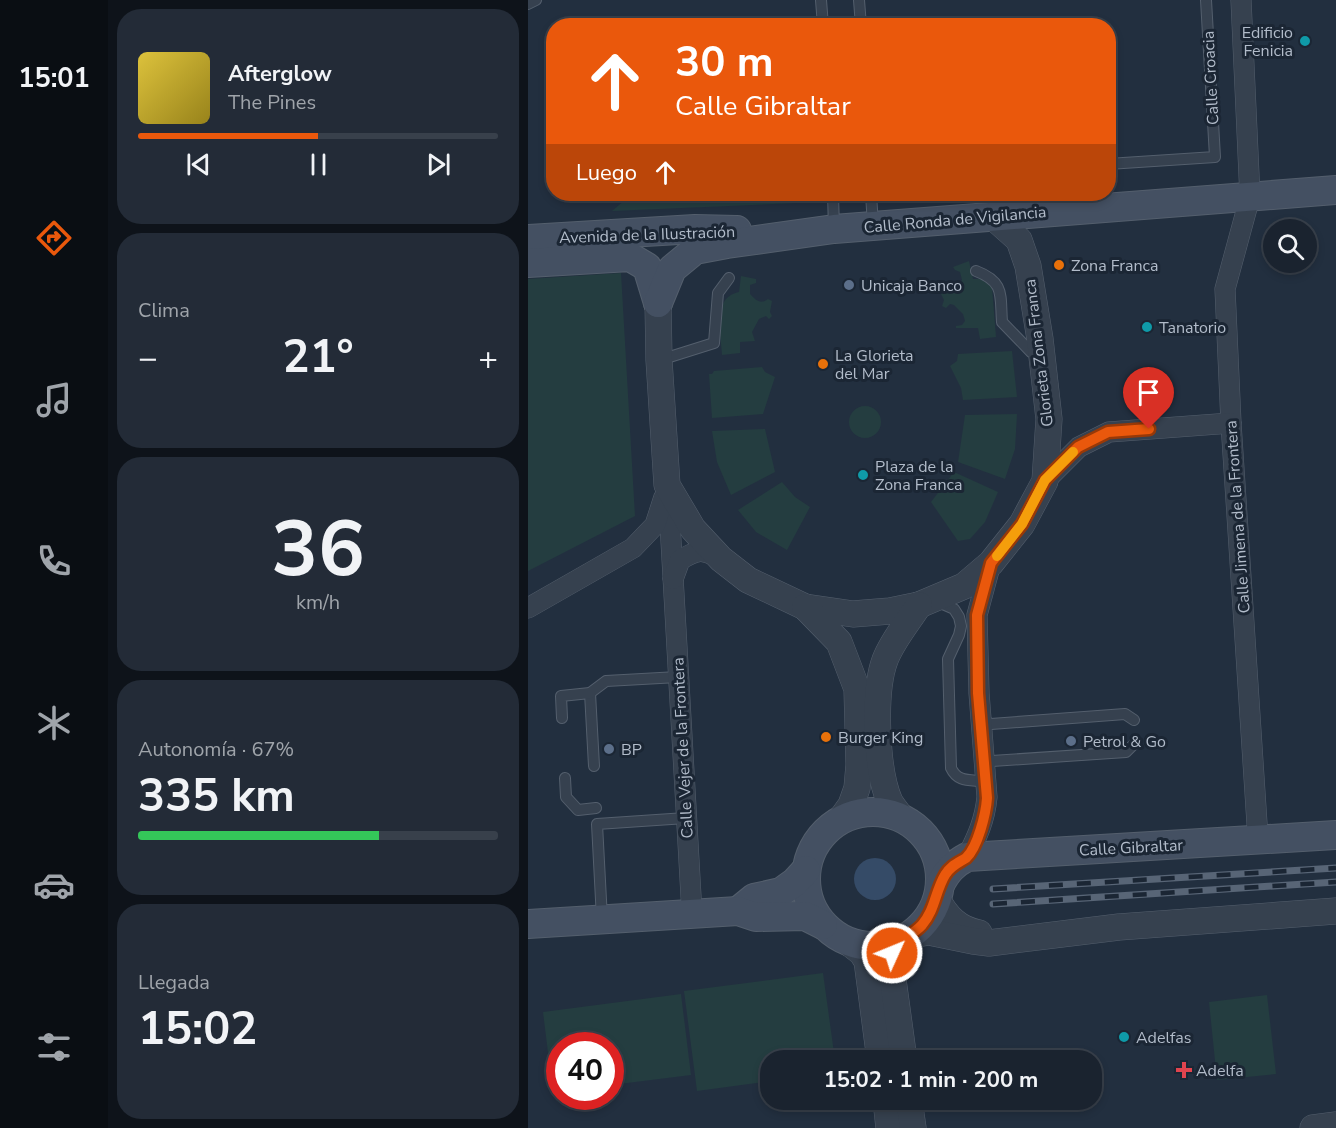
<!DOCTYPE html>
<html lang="es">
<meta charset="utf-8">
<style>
:root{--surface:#1a232f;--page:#232b37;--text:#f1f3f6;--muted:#9fa4aa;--line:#38404b;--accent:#ea580c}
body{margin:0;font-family:"Nunito Sans",sans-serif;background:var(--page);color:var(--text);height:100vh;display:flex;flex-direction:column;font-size:22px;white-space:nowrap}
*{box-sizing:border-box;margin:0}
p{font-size:20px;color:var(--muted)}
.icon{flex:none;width:33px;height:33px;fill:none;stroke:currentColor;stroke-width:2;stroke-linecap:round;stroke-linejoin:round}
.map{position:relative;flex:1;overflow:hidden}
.drawer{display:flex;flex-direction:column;gap:9px;padding:9px;background:#0e131a;width:420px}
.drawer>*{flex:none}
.banner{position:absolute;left:18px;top:18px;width:570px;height:183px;border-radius:24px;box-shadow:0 3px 9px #0003,0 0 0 2px var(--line);background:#ea580c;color:#fff;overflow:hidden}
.controls{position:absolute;left:735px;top:219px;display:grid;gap:12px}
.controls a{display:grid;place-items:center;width:54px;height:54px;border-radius:50%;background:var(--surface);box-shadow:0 3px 9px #0003,0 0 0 2px var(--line);font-size:30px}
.speed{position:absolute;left:18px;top:1032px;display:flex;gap:12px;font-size:30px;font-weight:700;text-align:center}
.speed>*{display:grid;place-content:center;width:78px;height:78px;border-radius:50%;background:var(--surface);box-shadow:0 3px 9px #0003,0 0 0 2px var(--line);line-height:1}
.speed .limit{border:9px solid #d22;background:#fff;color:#111}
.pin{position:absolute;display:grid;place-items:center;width:51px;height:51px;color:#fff;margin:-62px -26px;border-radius:50% 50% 50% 0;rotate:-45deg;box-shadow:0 0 6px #0007}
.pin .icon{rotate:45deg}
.me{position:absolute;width:66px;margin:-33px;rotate:46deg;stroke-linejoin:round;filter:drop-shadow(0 0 4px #0008)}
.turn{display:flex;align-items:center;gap:21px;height:126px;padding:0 30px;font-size:27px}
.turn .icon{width:78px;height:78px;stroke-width:2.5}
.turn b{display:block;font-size:42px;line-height:51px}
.then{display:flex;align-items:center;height:57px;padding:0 30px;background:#0003;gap:12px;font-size:22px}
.big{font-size:45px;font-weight:700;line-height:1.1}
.drawer .tile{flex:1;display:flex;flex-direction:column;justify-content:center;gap:9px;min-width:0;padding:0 21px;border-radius:24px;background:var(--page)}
.drawer .dial{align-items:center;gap:0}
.dial b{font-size:78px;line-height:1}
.song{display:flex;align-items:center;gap:18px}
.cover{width:72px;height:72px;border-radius:9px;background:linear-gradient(135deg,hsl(50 70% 55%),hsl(50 70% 35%))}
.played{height:6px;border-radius:3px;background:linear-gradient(90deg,var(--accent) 50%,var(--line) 50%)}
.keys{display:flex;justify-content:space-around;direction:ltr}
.heat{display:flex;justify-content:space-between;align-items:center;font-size:33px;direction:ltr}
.charge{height:9px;border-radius:4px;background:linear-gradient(90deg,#34c759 67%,var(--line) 0)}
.trip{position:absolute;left:232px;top:1050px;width:342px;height:60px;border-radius:24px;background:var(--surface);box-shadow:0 3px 9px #0003,0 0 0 2px var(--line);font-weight:700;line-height:60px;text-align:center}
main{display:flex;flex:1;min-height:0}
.dock{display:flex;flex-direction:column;width:108px;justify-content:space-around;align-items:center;background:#0a0e13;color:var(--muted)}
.dock .icon{width:42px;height:42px}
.dock .current{color:var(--accent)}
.dock b{font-size:27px;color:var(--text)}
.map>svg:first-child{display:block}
.green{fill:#243d40}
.water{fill:#354b67}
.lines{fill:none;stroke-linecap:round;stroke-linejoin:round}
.service-casing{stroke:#545f6d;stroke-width:12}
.minor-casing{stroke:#545f6d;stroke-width:21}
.tertiary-casing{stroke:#545f6d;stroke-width:27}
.secondary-casing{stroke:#545f6d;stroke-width:30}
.service{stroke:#36414f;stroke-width:10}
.minor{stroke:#36414f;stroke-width:20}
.tertiary{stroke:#36414f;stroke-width:26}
.secondary{stroke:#445062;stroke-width:28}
.rail-casing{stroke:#586576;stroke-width:7}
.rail{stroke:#1b2634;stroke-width:4.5;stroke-dasharray:14;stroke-linecap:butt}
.route-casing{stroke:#983908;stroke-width:15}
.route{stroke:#ea580c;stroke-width:10}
.slow{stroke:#f59e0b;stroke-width:10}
.culture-dot{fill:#0f9aa8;stroke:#1b2634;stroke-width:2}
.food-dot{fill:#e8710a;stroke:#1b2634;stroke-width:2}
.service-dot{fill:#5c6f8a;stroke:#1b2634;stroke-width:2}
.health-dot{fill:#e0444e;stroke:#1b2634;stroke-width:2}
.labels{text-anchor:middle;stroke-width:6;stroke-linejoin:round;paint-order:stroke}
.poi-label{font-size:16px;fill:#b2bcca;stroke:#1b2634;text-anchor:start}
.street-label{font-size:16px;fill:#b2bcca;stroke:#1b2634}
</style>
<main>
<nav class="dock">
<b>15:01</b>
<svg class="icon current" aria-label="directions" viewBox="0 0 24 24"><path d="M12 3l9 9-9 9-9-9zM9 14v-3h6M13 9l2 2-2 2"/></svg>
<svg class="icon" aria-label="music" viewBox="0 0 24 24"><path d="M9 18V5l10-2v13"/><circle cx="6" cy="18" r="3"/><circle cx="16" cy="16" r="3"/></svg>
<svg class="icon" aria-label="phone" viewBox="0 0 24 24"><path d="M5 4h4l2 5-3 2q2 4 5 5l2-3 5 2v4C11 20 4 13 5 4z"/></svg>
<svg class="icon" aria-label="climate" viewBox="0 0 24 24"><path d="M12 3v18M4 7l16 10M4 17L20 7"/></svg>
<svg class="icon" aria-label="car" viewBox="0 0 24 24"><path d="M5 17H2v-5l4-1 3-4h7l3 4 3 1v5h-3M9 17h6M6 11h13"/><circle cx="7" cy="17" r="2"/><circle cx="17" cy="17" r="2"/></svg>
<svg class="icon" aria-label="filters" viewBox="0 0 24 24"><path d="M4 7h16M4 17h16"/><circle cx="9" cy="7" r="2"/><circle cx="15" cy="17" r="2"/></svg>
</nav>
<section class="drawer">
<div class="tile">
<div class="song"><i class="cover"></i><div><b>Afterglow</b><p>The Pines</p></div></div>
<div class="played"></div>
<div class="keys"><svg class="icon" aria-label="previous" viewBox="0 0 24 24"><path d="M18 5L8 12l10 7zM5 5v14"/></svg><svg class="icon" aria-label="pause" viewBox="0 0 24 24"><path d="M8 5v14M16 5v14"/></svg><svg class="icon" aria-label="next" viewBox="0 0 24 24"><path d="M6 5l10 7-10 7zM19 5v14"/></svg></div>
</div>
<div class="tile"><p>Clima</p>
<div class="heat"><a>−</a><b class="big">21°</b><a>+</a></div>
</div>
<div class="tile dial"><b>36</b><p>km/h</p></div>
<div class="tile"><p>Autonomía · 67%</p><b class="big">335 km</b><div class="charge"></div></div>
<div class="tile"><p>Llegada</p><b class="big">15:02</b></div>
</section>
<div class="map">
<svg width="808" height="1128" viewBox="0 0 808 1128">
<rect width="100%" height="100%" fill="#222f3f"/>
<g class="green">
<path d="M104,194h189v8l-209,9z"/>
<path d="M441,261l4,18h8l11,8 4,50 -16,2 -2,-11h-22v-2l6,-1 3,-4 -2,-7 -9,-9 -4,-1 -4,4 -4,-2 2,-6 -4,-8 5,-4 7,4 10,-12 -2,-8 -5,-2 -2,-3z"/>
<path d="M93,273l14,243 -107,55v-292z"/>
<path d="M213,276l15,3v4l-6,2v9c6,6 10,11 18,5l4,2 -2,11 2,4 -3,3 -3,-3 -7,3 -7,13 3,9 -15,1v11l-18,2c-1,-22 -11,-57 17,-63z"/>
<path d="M484,351l5,46 -54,3 -2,-12 -11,-22 7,-5 1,-7z"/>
<path d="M234,367l3,5 10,5 -12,37 -51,4 -3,-44h3l2,-3z"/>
<circle cx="337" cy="422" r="16"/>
<path d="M489,414l-2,35 -10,30 -47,-17 7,-47z"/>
<path d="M237,429l10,43 -44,23 -14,-33 -5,-31z"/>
<path d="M426,472l44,20 -13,30 -15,17 -12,2 -27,-39z"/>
<path d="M254,482l13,15 15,10 -23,43 -31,-18 -18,-22z"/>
<path d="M295,973l12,87h-64v21l-74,10 -13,-100z"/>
<path d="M153,994l10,81 -80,10 -1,-39h-50l-1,46 -6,1 -10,-81z"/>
<path d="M739,995l9,79 -59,6 -8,-78z"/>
</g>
<circle class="water" cx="347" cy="879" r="21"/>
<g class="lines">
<g class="service-casing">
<g id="service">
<path d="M293,0l2,26"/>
<path d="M331,0l2,26"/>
<path d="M0,4l8,-4"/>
<path d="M580,164l107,-7 -9,-157"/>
<path d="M305,194l1,35"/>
<path d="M343,194l2,31"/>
<path d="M448,271c29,11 24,24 26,51l29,30 8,4"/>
<path d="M132,360l54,-17 4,-50 11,-15"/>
<path d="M410,602l16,7 5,8 2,9 -2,9 -11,24 3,109c6,13 16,12 29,13l5,-4"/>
<path d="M62,693l4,73"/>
<path d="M454,715l3,6 6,3 134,-10 9,6"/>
<path d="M34,718l-1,-22 29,-3 16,-12 72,-4"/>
<path d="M457,768l7,-7 134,-9 8,-8"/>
<path d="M37,778l1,19 12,13 18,-2"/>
<path d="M74,919l-5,-95 89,-6"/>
</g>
</g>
<g class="minor-casing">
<g id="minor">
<path d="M713,0l9,197 -25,92 6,134 27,416"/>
<path d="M517,481l34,-34 30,-15 122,-9"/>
<path d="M140,488l24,426"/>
<path d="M145,579l7,-19c19,-11 22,-11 41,-1"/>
<path d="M0,608l105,-60 22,-23 9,-28"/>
<path d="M439,857c10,-20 18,-37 20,-60l-8,-104 -2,-78 14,-52"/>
</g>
</g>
<g class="tertiary-casing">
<g id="tertiary">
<path d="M130,303l1,57 8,125 26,44 28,30 27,21 57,27 48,7 37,-3 29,-6 45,-19 27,-23 31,-39 23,-43 4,-62 -9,-80 -12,-73 -9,-26 -27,-24"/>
<path d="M277,607l34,35 18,47 2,76 -2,23 -6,17 -10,14"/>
<path d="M373,817c-4,-5 -8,-10 -11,-15 -14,-31 -17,-110 -5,-142 7,-19 23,-38 34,-55"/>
<path d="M409,899c10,18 21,30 42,34"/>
<path d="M383,935l18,-3 44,9 16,2 130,-16 217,-16"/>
<path d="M320,942l14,11 5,8 13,99"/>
<path d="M369,942l-5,11 -1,12 13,95"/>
<path d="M358,1100l3,28"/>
<path d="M381,1100l4,28"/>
<path d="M785,1128l23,-3"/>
</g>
</g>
<g class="secondary-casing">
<g id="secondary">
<path d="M0,239l167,-10 42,1"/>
<path d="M0,263l102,-6 17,10 11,36"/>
<path d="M130,303l14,-34 23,-19 32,-6 107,-15 502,-39"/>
<circle cx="345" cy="879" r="67"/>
<path d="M412,885c7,-14 14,-21 27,-28l369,-22"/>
<path d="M210,911l16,-13 27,-6 14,-10 11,-12"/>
<path d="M0,924l210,-13 18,6 49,-1 18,9"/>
</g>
</g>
<use href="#service" class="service"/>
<use href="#minor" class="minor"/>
<use href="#tertiary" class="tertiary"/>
<use href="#secondary" class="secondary"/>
<g class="rail-casing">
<g id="rail">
<path d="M465,889l343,-21"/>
<path d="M465,904l343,-22"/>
</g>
</g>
<use href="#rail" class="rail"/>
</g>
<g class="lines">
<g class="route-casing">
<path id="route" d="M364,953c8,-17 18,-15 30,-28 13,-15 13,-33 23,-50 5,-9 13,-12 21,-17 12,-11 20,-45 21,-60l-9,-105 -1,-78 14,-52 31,-39 23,-44 33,-33 30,-15 41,-3"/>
</g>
<use href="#route" class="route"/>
<path class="slow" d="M469,556l25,-32 23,-44 28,-28"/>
</g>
<g class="culture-dot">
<circle cx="777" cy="41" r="6"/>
<circle cx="619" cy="327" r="6"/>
<circle cx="335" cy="475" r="6"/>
<circle cx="596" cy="1037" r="6"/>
</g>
<g class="food-dot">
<circle cx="531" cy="265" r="6"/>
<circle cx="295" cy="364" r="6"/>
<circle cx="298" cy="737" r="6"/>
</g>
<g class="service-dot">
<circle cx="321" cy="285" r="6"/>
<circle cx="543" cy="741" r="6"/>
<circle cx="81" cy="749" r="6"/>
</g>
<path class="health-dot" d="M653 1061h6v6h6v6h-6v6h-6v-6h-6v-6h6z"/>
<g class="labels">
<g class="poi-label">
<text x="765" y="38" text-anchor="end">Edificio<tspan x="765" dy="18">Fenicia</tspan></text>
<text x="543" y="271">Zona Franca</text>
<text x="333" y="291">Unicaja Banco</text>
<text x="631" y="333">Tanatorio</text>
<text x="307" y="361">La Glorieta<tspan x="307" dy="18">del Mar</tspan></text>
<text x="347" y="472">Plaza de la<tspan x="347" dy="18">Zona Franca</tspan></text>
<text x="310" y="743">Burger King</text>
<text x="555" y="747">Petrol &amp; Go</text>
<text x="93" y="755">BP</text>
<text x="608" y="1043">Adelfas</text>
<text x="668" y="1076">Adelfa</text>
</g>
<g class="street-label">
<text transform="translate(682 78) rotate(-93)" y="6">Calle Croacia</text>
<text transform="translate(427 219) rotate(-5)" y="6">Calle Ronda de Vigilancia</text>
<text transform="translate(119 234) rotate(-2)" y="6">Avenida de la Ilustración</text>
<text transform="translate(510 353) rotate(-97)" y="6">Glorieta Zona Franca</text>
<text transform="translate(709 517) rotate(-94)" y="6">Calle Jimena de la Frontera</text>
<text transform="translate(154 748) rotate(-93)" y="6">Calle Vejer de la Frontera</text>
<text transform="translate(603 847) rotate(-3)" y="6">Calle Gibraltar</text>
</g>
</g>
</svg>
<div class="controls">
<a><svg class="icon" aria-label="search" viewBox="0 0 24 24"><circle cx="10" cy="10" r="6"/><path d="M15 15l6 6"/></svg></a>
</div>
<div class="speed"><div class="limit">40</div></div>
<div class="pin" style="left:621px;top:429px;background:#d93025"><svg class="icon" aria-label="arrive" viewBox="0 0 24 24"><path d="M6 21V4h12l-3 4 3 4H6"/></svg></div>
<svg class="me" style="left:364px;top:953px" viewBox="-20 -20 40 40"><circle r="17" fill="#ea580c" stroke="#fff" stroke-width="3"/><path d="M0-11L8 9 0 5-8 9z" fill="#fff"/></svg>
<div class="trip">15:02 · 1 min · 200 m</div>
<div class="banner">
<div class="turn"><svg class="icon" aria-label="ahead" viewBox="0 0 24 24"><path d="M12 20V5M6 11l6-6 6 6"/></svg><div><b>30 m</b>Calle Gibraltar</div></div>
<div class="then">Luego<svg class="icon" aria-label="ahead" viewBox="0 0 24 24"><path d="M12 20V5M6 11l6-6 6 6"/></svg></div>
</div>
</div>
</main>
